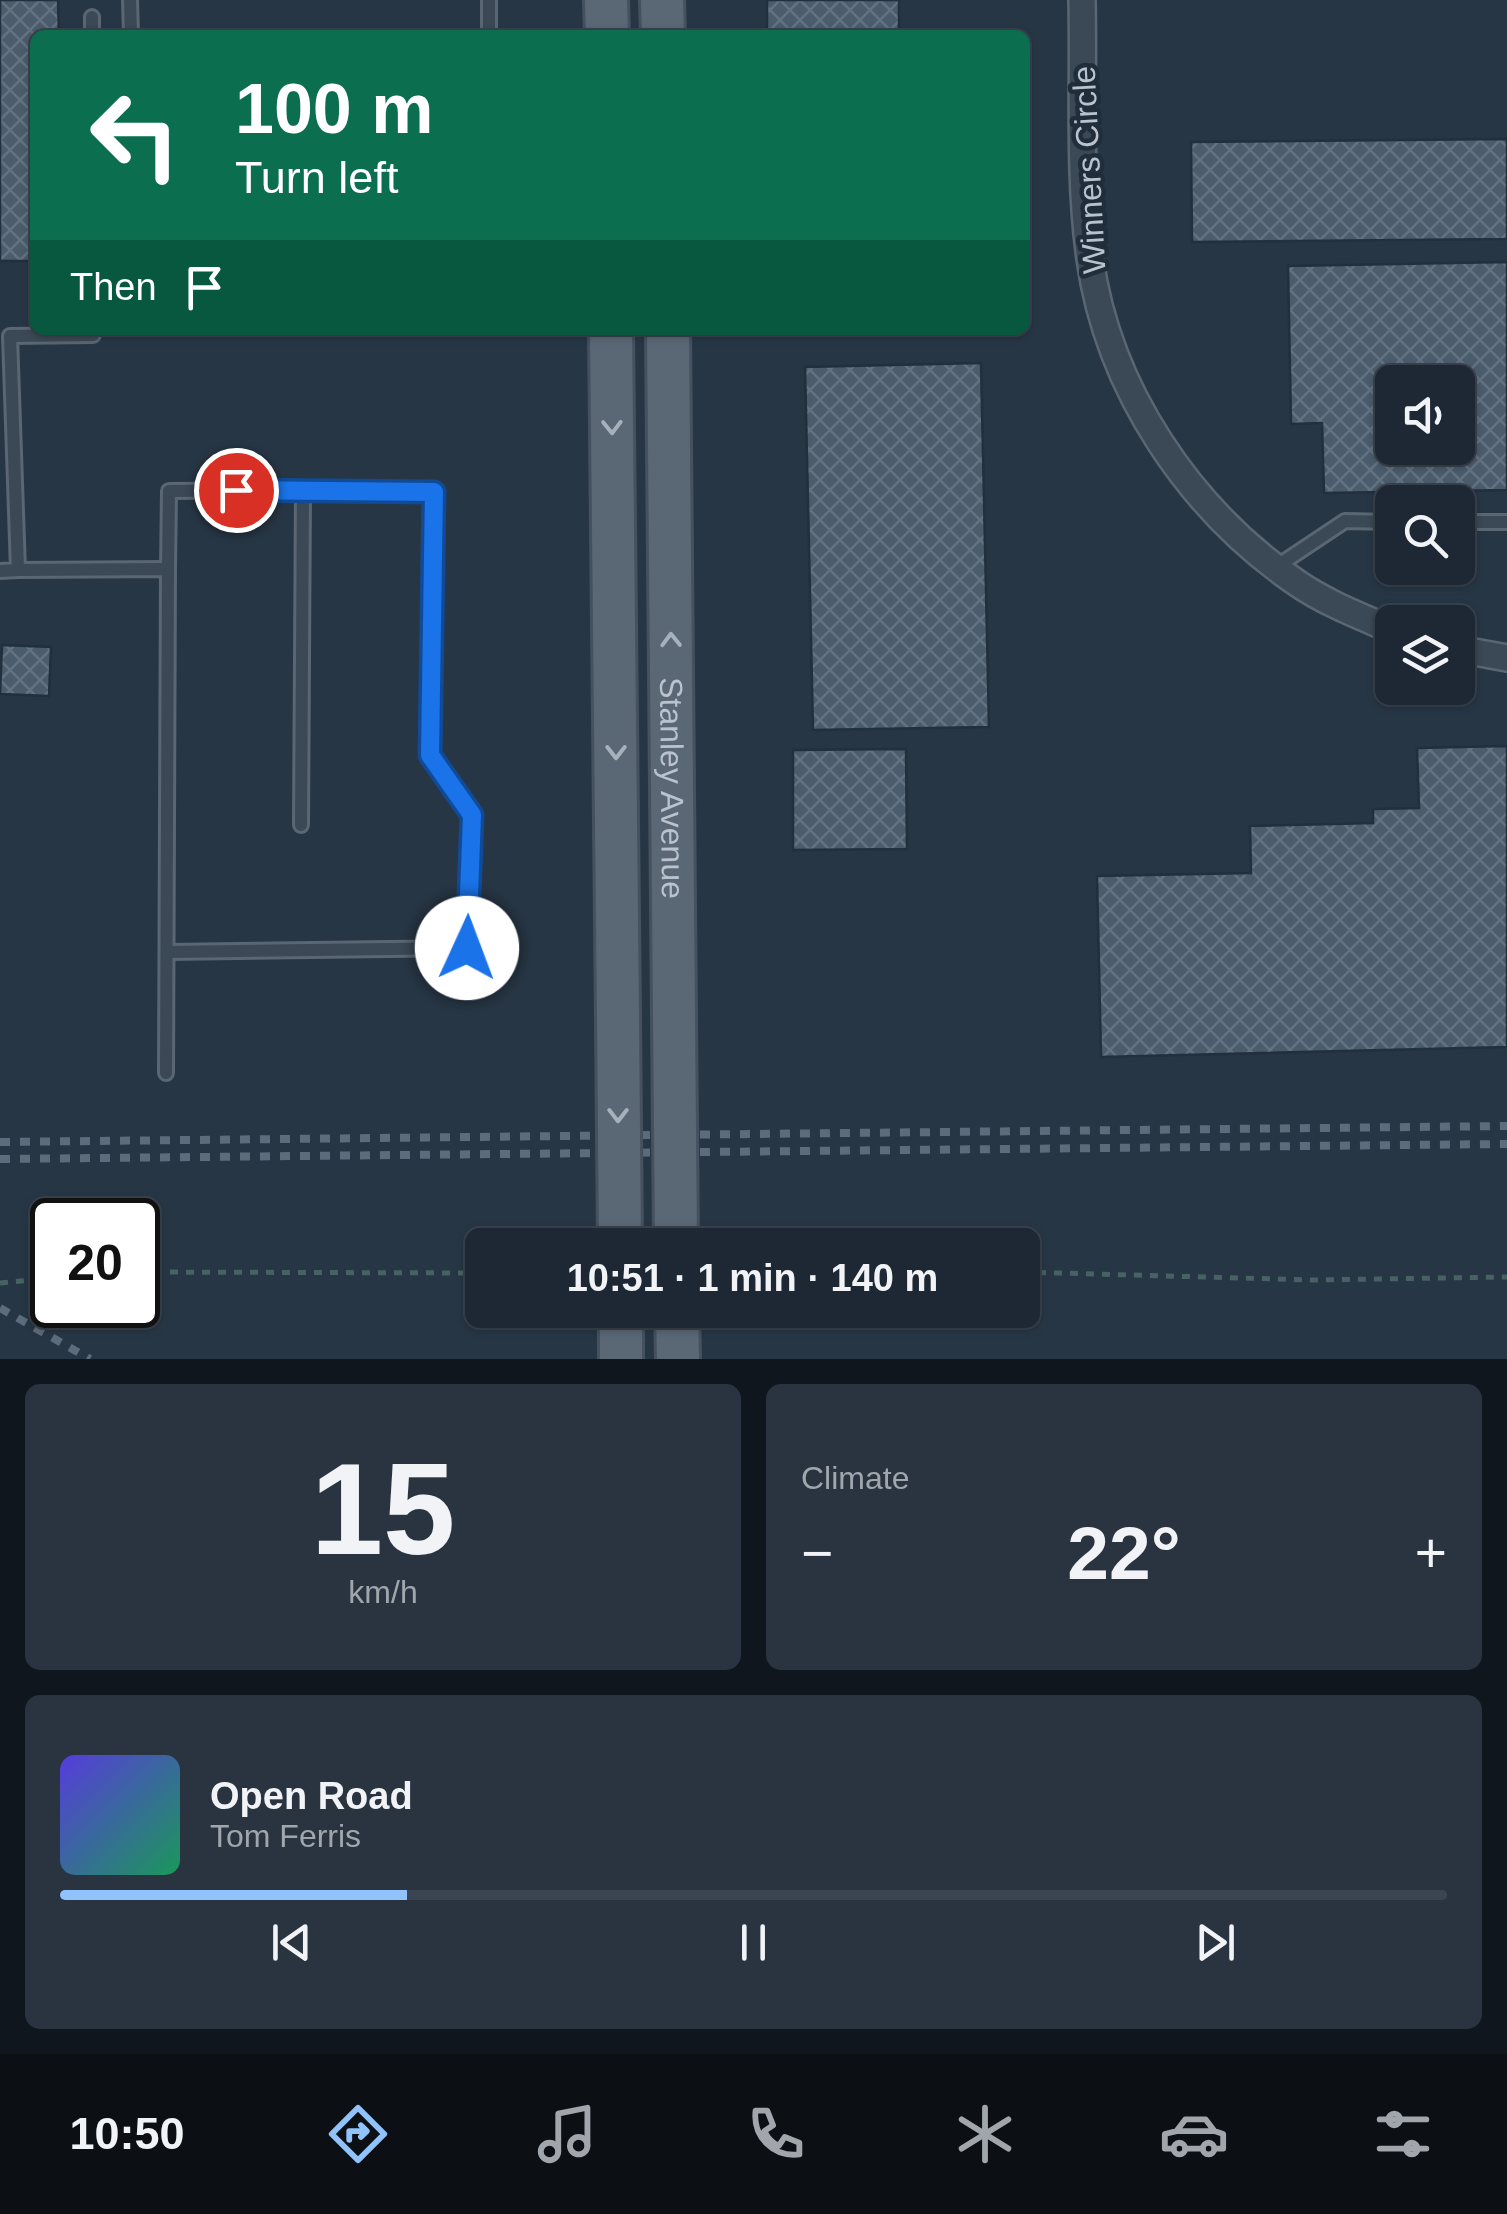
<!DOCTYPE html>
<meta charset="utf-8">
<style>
:root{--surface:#1d2834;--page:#2a3440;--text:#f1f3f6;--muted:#a0a6ac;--line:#3b444f;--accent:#90c2fc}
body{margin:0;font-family:Arial,sans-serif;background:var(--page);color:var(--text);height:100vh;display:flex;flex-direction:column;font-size:38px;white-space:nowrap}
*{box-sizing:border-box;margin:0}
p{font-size:32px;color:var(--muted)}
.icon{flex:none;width:55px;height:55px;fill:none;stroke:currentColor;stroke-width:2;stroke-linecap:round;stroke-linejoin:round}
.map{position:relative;height:1359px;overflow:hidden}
.sheet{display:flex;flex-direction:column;gap:25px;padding:25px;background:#10161d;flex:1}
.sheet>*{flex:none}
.guide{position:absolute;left:30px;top:30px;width:1000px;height:305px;border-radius:15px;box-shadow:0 2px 8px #0004,0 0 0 2px var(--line);background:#0b6e4f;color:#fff;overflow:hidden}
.fabs{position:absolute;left:1375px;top:365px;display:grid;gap:20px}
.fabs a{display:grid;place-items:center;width:100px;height:100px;border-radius:15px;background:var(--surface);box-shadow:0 2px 8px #0004,0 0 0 2px var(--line);font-size:50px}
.speed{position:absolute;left:30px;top:1198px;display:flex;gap:20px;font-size:50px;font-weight:700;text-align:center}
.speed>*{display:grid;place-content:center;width:130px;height:130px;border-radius:50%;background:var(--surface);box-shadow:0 2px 8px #0004,0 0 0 2px var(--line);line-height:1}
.speed .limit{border:5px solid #111;border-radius:15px;background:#fff;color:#111}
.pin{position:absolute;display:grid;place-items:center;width:85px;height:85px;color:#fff;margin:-42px;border:5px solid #fff;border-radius:50%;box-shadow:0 2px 10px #0007}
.me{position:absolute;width:110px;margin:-55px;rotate:2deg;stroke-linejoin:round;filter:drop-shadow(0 0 8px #0008)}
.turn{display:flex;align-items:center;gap:35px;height:210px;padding:0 40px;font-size:45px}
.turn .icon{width:130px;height:130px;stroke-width:2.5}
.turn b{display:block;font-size:70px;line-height:85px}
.then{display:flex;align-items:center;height:95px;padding:0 40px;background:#0003;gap:20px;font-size:38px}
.big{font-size:75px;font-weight:700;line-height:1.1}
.sheet .tile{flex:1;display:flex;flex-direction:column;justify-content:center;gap:15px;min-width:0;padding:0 35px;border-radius:15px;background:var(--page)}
.sheet .dial{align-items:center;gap:0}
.dial b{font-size:130px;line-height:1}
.song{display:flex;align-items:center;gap:30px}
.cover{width:120px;height:120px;border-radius:15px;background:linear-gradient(135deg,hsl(250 70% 55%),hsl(150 70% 35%))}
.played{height:10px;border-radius:5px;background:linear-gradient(90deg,var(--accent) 25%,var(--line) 25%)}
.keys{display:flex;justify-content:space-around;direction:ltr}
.heat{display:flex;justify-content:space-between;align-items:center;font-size:55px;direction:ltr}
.sheet .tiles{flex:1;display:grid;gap:25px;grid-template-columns:1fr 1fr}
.tile:last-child{grid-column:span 2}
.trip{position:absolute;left:465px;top:1228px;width:575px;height:100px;border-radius:15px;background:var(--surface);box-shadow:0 2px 8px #0004,0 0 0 2px var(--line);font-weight:700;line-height:100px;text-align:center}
.menu{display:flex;height:160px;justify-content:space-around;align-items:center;background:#0c1015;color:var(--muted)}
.menu .icon{width:70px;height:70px}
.menu .selected{color:var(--accent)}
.menu b{font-size:45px;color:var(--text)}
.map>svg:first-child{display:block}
.building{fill:url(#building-cross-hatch);stroke:#222f3c;stroke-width:2.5;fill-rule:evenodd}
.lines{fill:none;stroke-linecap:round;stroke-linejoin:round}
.service-casing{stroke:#5a6672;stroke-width:18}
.minor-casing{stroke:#5a6672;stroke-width:30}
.primary-casing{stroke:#45515e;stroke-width:48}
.path{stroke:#476262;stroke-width:5;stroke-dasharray:8 8;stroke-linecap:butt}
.service{stroke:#3b4855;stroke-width:12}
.minor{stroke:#3b4855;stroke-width:25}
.primary{stroke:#5a6775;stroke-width:42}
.rail{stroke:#5d6c7c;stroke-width:8;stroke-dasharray:10 10;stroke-linecap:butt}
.primary-bridge-casing{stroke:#45515e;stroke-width:48;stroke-linecap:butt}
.primary-bridge{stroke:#5a6775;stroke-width:42}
.oneway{stroke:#a6b1bc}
.route-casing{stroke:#114b97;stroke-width:25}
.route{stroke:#1a73e8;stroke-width:18}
.labels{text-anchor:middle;stroke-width:9;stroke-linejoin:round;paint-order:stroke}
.street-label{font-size:32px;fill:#b9c3ce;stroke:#202d3a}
</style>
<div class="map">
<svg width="1507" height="1359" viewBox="0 0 1507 1359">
<defs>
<pattern id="building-cross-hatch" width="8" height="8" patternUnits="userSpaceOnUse" patternTransform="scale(2.5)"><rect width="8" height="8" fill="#4b5c6c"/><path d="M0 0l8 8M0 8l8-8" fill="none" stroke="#637280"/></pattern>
</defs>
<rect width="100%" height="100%" fill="#273645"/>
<g class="building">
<path d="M0,0h58l1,35h-24v226h-35z"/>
<rect x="767" y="0" width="132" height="35"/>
<path d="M1507,139v100l-315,3 -1,-100z"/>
<path d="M1507,262v228l-183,3 -2,-70 -31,1 -3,-158zM1392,382h66v66h-66z"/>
<path d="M981,363l8,364 -176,3 -8,-363z"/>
<path d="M2,645l49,2 -2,49 -49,-2z"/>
<path d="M1507,746v301l-406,10 -4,-181 154,-3 -1,-47 123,-3v-14l46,-1 -2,-60z"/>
<path d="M906,749l1,100 -114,1v-100z"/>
</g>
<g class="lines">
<g class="service-casing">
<g id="service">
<path d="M130,0l1,35"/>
<path d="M92,17v18"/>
<path d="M489,35v-35"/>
<path d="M1458,522h49"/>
<path d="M1276,567l69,-46 47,1"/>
<path d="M168,569l1,-78 134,-1 -2,335"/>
<path d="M18,570l150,-1 -2,504"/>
<path d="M0,571l18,-1 -8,-234 83,-1v-5"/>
<path d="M167,952l300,-4 5,-133 -42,-60 4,-263 -131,-2"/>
</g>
</g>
<g class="minor-casing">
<g id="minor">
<path d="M1082,0c2,85 -4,174 8,259 18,130 100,251 207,324 29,20 63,33 95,47"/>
<path d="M1458,649l49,9"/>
</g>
</g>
<g class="primary-casing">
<g id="primary">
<path d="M606,0l1,35"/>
<path d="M662,0l1,35"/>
<path d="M611,330l7,687"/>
<path id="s1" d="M668,330l6,687"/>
<path d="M621,1310v49"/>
<path d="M677,1310l1,49"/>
</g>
</g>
<g class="path">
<path d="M138,1272l344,1"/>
<path d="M1022,1272l291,8 194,-3"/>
<path d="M0,1283l52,-5"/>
</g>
<use href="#service" class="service"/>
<use href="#minor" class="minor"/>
<use href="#primary" class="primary"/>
<g class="rail">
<path d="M0,1142l1507,-16"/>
<path d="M0,1159l1507,-15"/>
<path d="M0,1308l90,51"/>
</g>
<g class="primary-bridge-casing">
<g id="primary-bridge">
<path d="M618,1017l2,228"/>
<path d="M674,1017l2,228"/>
</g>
</g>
<use href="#primary-bridge" class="primary-bridge"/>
</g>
<defs><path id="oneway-chevron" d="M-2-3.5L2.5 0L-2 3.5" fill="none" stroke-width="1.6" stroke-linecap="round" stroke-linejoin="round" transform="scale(2.5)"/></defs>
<g class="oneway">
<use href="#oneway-chevron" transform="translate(612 427) rotate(89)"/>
<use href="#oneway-chevron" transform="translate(671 640) rotate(-91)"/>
<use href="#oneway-chevron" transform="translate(616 752) rotate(90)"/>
<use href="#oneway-chevron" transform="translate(618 1115) rotate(90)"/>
</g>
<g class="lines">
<g class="route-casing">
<path id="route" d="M236,490l198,2 -4,263 42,60 -5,133"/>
</g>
<use href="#route" class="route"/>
</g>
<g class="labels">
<g class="street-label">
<text transform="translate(1089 170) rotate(-93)" y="11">Winners Circle</text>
<text dy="11" stroke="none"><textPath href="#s1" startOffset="458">Stanley Avenue</textPath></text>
</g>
</g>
</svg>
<div class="fabs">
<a><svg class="icon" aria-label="sound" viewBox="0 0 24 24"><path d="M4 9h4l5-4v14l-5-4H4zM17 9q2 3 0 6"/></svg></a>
<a><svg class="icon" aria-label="search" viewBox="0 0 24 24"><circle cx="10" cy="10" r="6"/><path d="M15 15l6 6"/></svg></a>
<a><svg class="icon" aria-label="layers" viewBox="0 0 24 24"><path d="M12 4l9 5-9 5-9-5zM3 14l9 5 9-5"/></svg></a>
</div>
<div class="speed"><div class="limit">20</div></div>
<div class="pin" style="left:236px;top:490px;background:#d93025"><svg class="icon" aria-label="arrive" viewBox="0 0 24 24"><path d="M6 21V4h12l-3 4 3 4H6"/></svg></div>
<svg class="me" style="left:467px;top:948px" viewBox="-20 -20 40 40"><circle r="19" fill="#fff"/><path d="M0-13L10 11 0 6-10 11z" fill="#1a73e8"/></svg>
<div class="trip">10:51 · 1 min · 140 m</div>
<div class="guide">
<div class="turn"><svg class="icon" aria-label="left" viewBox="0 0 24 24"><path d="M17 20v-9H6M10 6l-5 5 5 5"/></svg><div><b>100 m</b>Turn left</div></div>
<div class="then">Then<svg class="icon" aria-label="arrive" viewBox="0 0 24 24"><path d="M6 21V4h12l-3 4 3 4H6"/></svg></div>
</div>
</div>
<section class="sheet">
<div class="tiles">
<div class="tile dial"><b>15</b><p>km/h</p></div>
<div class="tile"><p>Climate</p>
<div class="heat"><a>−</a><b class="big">22°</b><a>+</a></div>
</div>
<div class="tile">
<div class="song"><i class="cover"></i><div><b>Open Road</b><p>Tom Ferris</p></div></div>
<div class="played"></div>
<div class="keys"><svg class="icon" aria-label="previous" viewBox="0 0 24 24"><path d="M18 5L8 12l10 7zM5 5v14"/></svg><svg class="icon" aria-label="pause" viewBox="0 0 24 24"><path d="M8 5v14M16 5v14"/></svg><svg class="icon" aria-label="next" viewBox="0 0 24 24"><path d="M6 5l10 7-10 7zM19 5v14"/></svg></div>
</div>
</div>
</section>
<nav class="menu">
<b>10:50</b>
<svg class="icon selected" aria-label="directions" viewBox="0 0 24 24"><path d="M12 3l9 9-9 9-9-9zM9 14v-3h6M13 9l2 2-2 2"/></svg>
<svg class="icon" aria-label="music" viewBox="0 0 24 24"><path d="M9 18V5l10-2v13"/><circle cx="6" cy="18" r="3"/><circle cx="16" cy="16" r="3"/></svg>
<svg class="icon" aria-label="phone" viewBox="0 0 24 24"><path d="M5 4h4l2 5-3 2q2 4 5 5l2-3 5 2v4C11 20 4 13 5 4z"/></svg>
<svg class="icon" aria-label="climate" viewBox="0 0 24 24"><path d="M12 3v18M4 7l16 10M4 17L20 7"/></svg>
<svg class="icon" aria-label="car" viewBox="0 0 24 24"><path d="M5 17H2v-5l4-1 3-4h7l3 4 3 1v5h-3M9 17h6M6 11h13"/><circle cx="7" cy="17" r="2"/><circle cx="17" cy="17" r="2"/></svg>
<svg class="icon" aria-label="filters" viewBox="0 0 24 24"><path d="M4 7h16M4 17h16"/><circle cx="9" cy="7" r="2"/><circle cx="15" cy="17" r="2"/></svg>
</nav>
